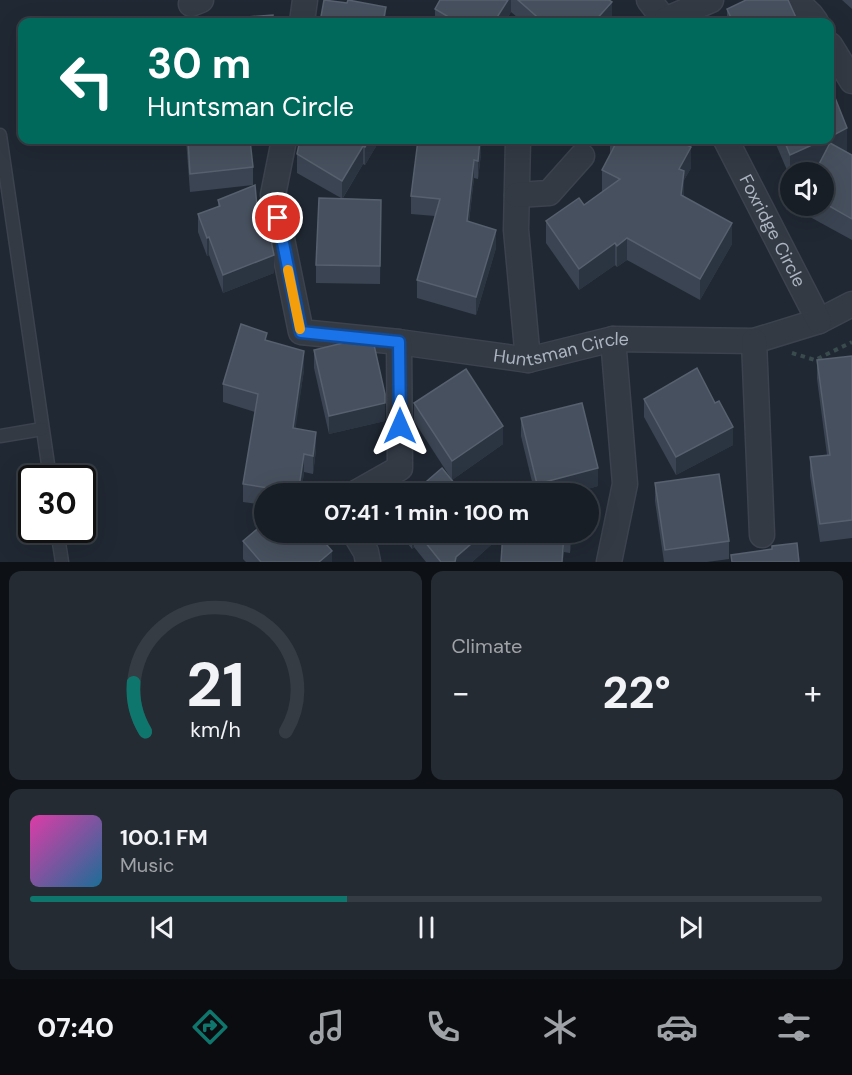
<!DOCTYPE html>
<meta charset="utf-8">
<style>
:root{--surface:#181e26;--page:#252b32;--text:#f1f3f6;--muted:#9fa2a7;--line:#363c43;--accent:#0f766e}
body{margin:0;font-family:"DM Sans",sans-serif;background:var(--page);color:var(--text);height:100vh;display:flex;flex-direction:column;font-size:22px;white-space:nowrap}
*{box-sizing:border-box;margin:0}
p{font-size:20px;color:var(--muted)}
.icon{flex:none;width:33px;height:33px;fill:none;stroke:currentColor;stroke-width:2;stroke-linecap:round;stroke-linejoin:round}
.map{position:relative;height:562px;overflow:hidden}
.panel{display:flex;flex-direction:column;gap:9px;padding:9px;background:#0d1015;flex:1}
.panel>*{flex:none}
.hud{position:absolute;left:18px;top:18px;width:816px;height:126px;border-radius:12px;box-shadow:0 6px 24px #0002,0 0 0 2px var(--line);background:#00695c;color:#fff;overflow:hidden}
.tools{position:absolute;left:780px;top:162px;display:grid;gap:12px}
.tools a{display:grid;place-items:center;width:54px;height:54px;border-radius:50%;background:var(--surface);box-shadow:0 6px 24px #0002,0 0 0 2px var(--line);font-size:30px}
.speed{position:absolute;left:18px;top:465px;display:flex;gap:12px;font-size:30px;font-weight:700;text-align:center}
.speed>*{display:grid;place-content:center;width:78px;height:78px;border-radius:50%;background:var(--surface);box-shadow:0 6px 24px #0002,0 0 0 2px var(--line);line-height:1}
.speed .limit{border:3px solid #111;border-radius:9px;background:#fff;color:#111}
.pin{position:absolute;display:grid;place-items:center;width:51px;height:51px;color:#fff;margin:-26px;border:3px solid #fff;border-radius:50%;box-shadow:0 2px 6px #0007}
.me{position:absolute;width:66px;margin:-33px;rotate:0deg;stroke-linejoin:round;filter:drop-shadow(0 0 4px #0008)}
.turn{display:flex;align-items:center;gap:21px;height:126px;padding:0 30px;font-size:27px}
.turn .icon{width:78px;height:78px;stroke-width:2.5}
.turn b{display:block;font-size:42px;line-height:51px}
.big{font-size:45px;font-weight:700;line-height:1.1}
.panel .card{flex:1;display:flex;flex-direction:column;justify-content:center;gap:9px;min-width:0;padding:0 21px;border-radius:12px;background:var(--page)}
.panel .dial{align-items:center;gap:0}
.dial svg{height:156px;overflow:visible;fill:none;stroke:var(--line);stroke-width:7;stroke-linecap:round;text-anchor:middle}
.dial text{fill:var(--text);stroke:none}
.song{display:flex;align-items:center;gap:18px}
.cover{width:72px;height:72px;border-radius:9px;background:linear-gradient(135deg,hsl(320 70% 55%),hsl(200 70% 35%))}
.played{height:6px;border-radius:3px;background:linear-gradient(90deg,var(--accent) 40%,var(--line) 40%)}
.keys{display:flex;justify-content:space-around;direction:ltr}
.heat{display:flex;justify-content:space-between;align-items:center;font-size:33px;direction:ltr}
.panel .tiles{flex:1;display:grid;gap:9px;grid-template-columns:1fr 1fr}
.card:last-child{grid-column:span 2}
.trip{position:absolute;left:254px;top:483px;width:345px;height:60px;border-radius:30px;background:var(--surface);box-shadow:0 6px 24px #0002,0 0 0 2px var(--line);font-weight:700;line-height:60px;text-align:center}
.dock{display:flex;height:96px;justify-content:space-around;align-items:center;background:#0a0c0f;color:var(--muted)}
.dock .icon{width:42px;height:42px}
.dock .current{color:var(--accent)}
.dock b{font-size:27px;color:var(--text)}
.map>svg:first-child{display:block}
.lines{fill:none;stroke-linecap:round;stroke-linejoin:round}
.service-casing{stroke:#3c434e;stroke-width:15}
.minor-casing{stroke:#3c434e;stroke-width:27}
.path{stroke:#3a4b4d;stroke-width:4;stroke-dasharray:4.5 4.5;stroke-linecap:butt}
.service{stroke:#333a44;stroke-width:12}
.minor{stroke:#333a44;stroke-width:24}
.wall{fill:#3b4452}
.shaded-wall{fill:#2b3441}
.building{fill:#47505e;stroke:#57606e;stroke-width:1.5}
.route-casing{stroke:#114b97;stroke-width:15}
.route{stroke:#1a73e8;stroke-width:10}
.slow{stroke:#f59e0b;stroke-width:10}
.labels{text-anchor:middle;stroke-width:6;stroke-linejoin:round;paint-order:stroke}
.street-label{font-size:18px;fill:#acb4c1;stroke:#181f28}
</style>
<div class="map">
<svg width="852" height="562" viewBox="0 0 852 562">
<rect width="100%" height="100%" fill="#202833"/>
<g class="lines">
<g class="service-casing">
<g id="service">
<path d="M0,135l50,343"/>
<path d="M0,436l42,-7"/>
<path d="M57,530l5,32"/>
</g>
</g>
<g class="minor-casing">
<g id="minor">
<path d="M649,0l17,22"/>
<path d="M795,0l16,15 5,7"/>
<path d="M191,4l10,-4"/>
<path d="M665,20l46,-20"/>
<path d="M302,22l3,-22"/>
<path d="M830,45l22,36"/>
<path id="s1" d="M284,140l-11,55 28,137 98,10 129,18 85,-21 141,2 65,-20 33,-17"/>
<path d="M518,140l-2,90 12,130"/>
<path id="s2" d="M726,140l93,181"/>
<path d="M517,195l32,-2 33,-37"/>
<path d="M754,341l8,194"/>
<path d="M354,494l46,-26 -1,-126"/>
<path d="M354,532l12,20 2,10"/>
<path d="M609,562l16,-78 -12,-145"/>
</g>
</g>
<path class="path" d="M792,353l23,7 37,-18"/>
<use href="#service" class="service"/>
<use href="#minor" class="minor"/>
</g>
<g class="wall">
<path d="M440,0h169l3,20 -2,2h-87l-12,-10 -6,10h-70v-13z"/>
<path d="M744,0h44l10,22h-71v-13l17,-7z"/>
<path d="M842,0h10v9z"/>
<path d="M186,140h64l3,27v18l-63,7z"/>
<path d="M378,140v3l-13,22 -2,-1 -20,34 38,2 -1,84 -64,-1v-18l25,-67 -44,-25v-19z"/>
<path d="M605,140h73l13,28 -7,12v16l48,48 -32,56 -73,-40 -10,7 -2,-2 -36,25 -33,-47v-22l38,-16 19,-14h-1v-21l8,-15v-13z"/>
<path d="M774,140h56l17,11 -1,1 6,3v85l-42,-23v-11h14v-34h-7v-4l2,-4 -29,13z"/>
<path d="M481,154l-3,25 -4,-1 -5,44 27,26 -20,67 -59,-17v-18l18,-64 -24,-2v-18z"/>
<path d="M218,200l39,7 17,66 -51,20 -14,-38 -2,1 -9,-24v-18l20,-7z"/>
<path d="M267,340l37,30 -9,58 21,22 -3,24 -9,-2 -3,22h-37v11l-21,-3v-18l12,-72 -32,-10v-18z"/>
<path d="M314,350l71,71 -56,13 -15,-66z"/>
<path d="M852,356v182l-32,4 -10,-66v-19l17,-2 -10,-76v-19z"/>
<path d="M644,399l89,46 -57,30 -32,-58z"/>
<path d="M414,403l89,41 -51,36 -38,-59z"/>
<path d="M521,418l77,68 -28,8h-35l-14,-58z"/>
<path d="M655,483l74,58v18l-22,3h-43l-9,-61z"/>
<path d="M259,523l73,39h-86l-3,-3v-18l16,-14z"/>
<path d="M398,532h93v13l-19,17h-46l-12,-15 -2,2z"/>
<path d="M503,532h69l-2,21 -6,-1z"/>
</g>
<g class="shaded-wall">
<path d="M508,0h3v12l-6,10h-11z"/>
<path d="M612,2v18l-2,2h-16z"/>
<path d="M386,7v15h-3z"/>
<path d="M847,128v23l-46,21h-11v5v-22l33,-15h7v-3z"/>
<path d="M369,140h9v3l-13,22v-18z"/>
<path d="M481,140v14l-3,25v-18z"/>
<path d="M363,146v18l-21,35v-18z"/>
<path d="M691,147v21l-7,12v13l-3,23 -2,-47z"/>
<path d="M474,160v18l-7,61v-18z"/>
<path d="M732,223v21l-32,56v-21z"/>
<path d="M496,230v18l-20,67v-18z"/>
<path d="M209,237v18l-2,1v-18z"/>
<path d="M627,238v22l-10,7v-21z"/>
<path d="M615,243v22l-36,25v-21z"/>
<path d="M274,255v18l-51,20v-18z"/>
<path d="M304,351v19l-11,76v-18z"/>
<path d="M385,403v18l-56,13v-18z"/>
<path d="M503,426v18l-51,36v-19z"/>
<path d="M733,427v18l-57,30v-18z"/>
<path d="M316,432v18l-3,24v-18z"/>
<path d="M304,454v18l-3,22h-3z"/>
<path d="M598,468v18l-28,8h-33v-10z"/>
<path d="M412,532h2v15l-2,2z"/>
<path d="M485,532h6v13l-19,17h-17l1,-5z"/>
<path d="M570,532h2l-2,21z"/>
<path d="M564,534v18l-1,10h-1z"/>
<path d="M332,551v11h-13z"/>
</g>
<g class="building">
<path d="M324,0l23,3 1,-3 38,7 -3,15h-63z"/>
<path d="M440,0h68l-14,22h-37l-22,-13z"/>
<path d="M518,0h91l3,2 -18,20h-51z"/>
<path d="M746,0h42l10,22h-65l-6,-13z"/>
<path d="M273,15v7h-63v-2z"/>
<path d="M830,85l17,43 -17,9z"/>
<path d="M188,140h62l3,27 -63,7z"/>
<path d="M300,140h69l-4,7 -2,-1 -21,35 -45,-27z"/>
<path d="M418,140h62l-2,21 -4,-1 -7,61 29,9 -20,67 -59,-17 23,-81 -29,-3z"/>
<path d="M610,140h68l13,7 -12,22 5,2 -3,24 51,28 -32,56 -73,-41 -10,8 -2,-3 -36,26 -33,-48 33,-23 5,7 36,-26 -18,-9 13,-25 -5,-2z"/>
<path d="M784,140h39l-33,15z"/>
<path d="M830,143l22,12v64l-28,-16v-31l-7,-4z"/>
<path d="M255,185l2,22 3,-5 8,24 6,29 -51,20 -14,-38 -2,1 -9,-24 22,-8 -2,-6z"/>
<path d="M319,198l62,2 -1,66 -64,-1z"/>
<path d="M241,324l26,9 -2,7 39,11 -11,77 23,4 -3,24 -9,-2 -6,40h-6l2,-2 -51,-8 15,-90 -35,-10z"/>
<path d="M372,336l13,58v9l-56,13 -15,-66z"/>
<path d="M852,356v164l-32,4 -10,-67 20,-2 -13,-95z"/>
<path d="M697,368l18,35 4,-2 14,26 -57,30 -32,-58z"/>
<path d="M466,369l37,57 -51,35 -38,-58z"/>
<path d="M582,403l16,65 -61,16 -16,-66z"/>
<path d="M442,468l21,26h-51z"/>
<path d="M719,474l10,67 -64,9 -10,-67z"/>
<path d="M264,518v14h52l16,19 -13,11h-58l-18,-21 19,-16 -3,-2z"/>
<path d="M417,532h68l-29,25 -1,5h-14z"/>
<path d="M503,532h67v3l-6,-1 -2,28h-61z"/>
<path d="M797,543l2,19h-67l-1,-7 41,-6v-3z"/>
</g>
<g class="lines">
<g class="route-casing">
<path id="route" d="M278,218l23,114 98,10 1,84"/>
</g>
<use href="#route" class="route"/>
<path class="slow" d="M288,270l12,59"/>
</g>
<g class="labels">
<g class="street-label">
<text dy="6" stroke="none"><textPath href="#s2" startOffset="102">Foxridge Circle</textPath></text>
<text dy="6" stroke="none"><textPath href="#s1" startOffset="459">Huntsman Circle</textPath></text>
</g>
</g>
</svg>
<div class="tools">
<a><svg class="icon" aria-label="sound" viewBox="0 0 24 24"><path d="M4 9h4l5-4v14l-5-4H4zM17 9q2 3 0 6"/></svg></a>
</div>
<div class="speed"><div class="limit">30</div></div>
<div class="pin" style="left:278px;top:218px;background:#d93025"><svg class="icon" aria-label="arrive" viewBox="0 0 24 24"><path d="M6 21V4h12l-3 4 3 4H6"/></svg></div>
<svg class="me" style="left:400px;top:426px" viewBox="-20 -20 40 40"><path d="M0-17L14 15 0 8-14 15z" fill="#1a73e8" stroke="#fff" stroke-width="4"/></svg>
<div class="trip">07:41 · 1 min · 100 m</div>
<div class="hud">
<div class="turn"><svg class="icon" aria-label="left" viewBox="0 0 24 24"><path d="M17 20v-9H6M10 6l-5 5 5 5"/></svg><div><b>30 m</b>Huntsman Circle</div></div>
</div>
</div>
<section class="panel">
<div class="tiles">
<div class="card dial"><svg viewBox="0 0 100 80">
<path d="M14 69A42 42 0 1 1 86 69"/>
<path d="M14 69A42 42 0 0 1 8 44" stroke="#0f766e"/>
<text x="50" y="56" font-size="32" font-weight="700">21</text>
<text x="50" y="72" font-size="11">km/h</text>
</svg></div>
<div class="card"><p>Climate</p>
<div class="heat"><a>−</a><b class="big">22°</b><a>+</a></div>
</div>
<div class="card">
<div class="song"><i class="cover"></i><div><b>100.1 FM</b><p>Music</p></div></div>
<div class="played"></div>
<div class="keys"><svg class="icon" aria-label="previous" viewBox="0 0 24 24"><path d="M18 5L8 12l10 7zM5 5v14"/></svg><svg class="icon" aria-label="pause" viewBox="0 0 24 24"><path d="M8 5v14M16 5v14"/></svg><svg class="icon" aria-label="next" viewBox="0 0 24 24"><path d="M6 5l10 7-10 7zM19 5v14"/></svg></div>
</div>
</div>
</section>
<nav class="dock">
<b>07:40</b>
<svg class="icon current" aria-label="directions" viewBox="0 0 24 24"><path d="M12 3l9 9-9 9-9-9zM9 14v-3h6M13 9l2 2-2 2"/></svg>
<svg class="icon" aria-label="music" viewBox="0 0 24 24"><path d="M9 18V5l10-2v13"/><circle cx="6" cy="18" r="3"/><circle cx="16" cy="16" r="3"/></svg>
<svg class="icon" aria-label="phone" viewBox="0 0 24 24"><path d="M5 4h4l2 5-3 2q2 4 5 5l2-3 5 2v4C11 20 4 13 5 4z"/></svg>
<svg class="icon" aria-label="climate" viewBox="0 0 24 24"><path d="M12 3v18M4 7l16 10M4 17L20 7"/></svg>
<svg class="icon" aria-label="car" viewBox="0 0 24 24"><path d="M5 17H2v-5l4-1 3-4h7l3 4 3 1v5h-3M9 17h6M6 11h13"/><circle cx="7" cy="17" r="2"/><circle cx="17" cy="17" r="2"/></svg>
<svg class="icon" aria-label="filters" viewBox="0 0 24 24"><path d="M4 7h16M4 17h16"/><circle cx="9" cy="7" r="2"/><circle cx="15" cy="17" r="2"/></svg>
</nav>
